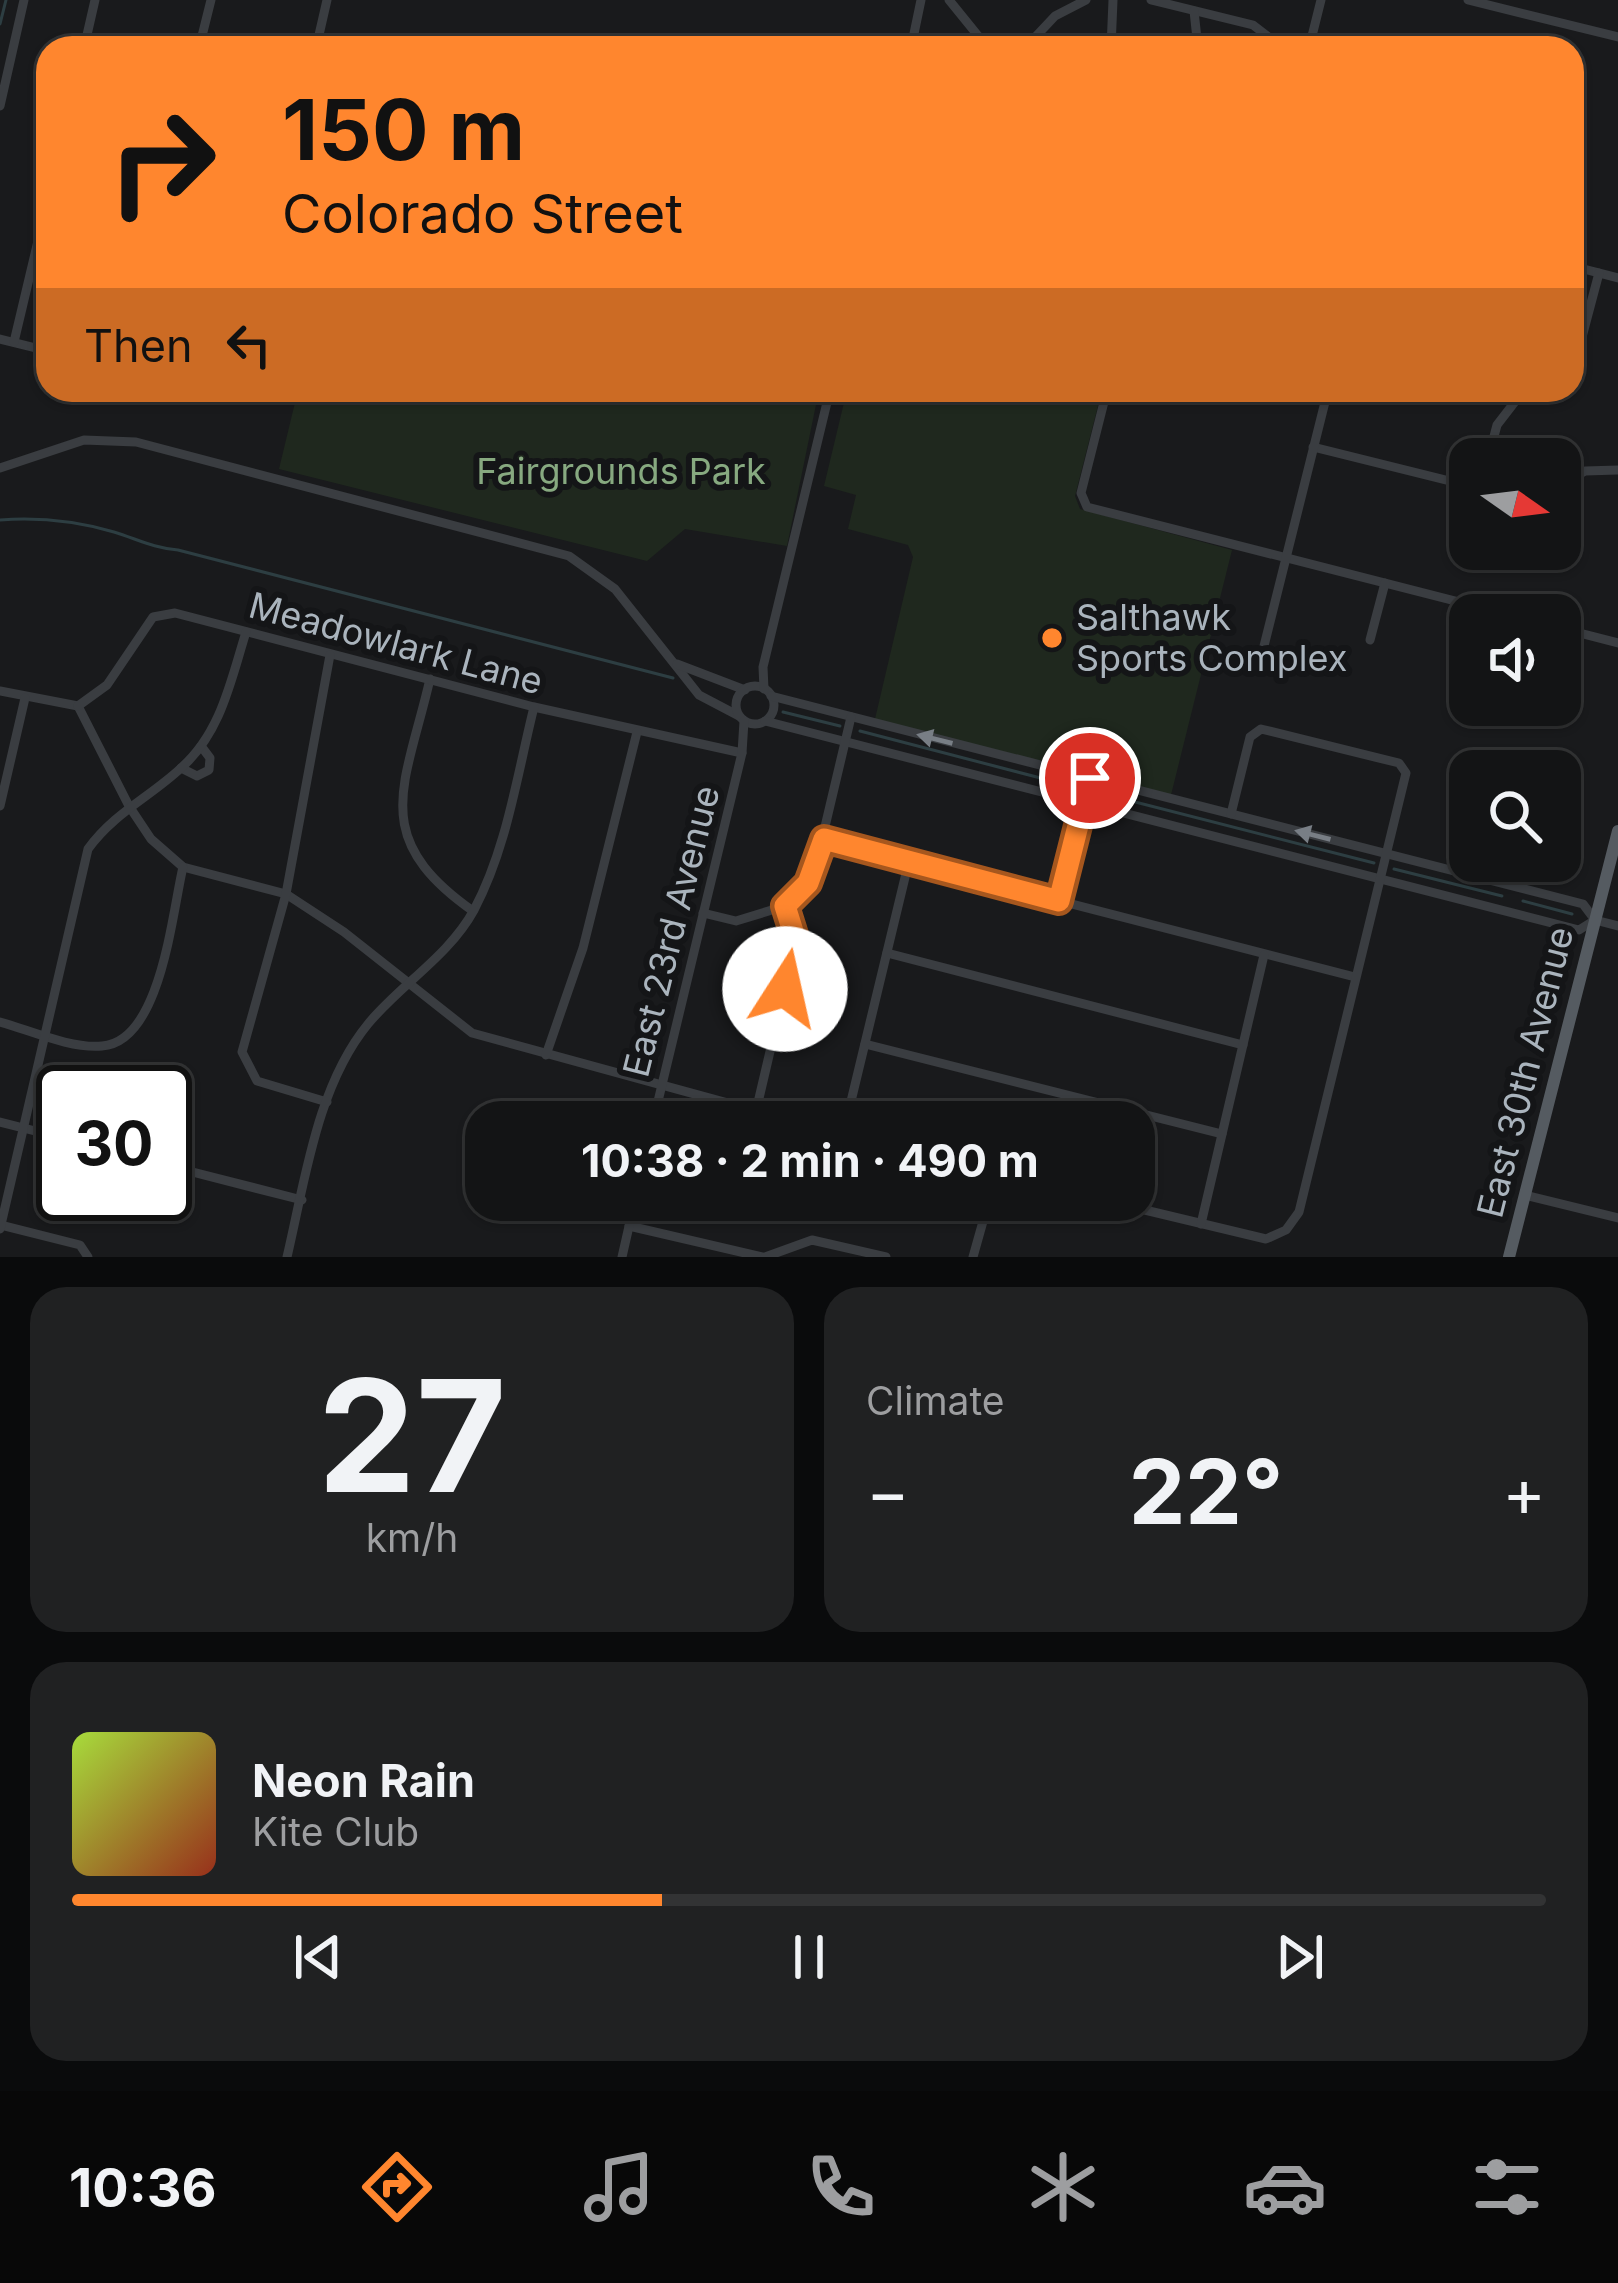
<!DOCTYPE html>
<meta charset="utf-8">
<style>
:root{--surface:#131415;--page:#202122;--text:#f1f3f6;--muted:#9d9ea0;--line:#323334;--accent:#ff862e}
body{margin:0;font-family:Inter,sans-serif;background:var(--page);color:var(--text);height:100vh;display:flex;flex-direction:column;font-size:45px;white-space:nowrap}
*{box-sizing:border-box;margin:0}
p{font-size:39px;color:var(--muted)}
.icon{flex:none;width:66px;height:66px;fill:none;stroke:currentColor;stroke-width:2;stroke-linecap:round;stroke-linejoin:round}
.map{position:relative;height:1257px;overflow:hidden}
.side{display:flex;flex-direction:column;gap:30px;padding:30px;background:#0a0b0c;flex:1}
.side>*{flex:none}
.hud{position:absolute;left:36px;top:36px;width:1548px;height:366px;border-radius:36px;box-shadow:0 3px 9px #0004,0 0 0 3px var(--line);background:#ff862e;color:#111;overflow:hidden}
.needle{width:78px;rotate:104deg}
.tools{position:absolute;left:1449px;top:438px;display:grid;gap:24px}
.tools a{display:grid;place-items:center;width:132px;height:132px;border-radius:24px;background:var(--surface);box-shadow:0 3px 9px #0004,0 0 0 3px var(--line);font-size:60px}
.speed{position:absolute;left:36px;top:1065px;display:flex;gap:24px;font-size:60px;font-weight:700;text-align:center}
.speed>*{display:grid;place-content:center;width:156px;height:156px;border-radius:50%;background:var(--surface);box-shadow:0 3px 9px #0004,0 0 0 3px var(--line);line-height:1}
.speed .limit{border:6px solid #111;border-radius:18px;background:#fff;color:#111}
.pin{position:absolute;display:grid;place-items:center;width:102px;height:102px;color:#fff;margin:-51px;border:6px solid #fff;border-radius:50%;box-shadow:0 3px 12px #0007}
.me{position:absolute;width:132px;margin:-66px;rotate:10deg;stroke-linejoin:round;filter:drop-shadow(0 0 9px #0008)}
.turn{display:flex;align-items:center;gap:42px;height:252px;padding:0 48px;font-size:54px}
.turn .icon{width:156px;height:156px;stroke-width:2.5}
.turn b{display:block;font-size:84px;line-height:102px}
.then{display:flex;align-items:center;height:114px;padding:0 48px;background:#0003;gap:24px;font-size:45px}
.big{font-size:90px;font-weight:700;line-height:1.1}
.side .widget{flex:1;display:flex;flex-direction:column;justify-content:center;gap:18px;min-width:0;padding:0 42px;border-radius:36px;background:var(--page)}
.side .dial{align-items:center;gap:0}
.dial b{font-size:156px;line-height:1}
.song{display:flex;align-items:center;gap:36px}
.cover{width:144px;height:144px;border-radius:18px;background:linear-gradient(135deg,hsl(80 70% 55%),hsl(10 70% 35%))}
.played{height:12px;border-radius:6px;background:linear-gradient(90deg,var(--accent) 40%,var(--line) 40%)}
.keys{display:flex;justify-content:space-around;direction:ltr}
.heat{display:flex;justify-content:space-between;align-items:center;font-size:66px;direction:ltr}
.side .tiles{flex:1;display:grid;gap:30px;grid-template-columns:1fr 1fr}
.widget:last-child{grid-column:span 2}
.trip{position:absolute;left:465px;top:1101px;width:690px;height:120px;border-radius:36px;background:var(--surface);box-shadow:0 3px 9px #0004,0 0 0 3px var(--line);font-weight:700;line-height:120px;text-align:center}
.tab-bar{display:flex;height:192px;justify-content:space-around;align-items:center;background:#080808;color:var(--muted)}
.tab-bar .icon{width:84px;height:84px}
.tab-bar .on{color:var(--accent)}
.tab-bar b{font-size:54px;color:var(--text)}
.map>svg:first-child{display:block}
.green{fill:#1f281e}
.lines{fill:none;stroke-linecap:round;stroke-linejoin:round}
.stream{stroke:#2d3e42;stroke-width:3}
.minor{stroke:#3a3d41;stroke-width:9}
.major{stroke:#555b61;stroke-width:12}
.oneway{fill:#787e85}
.route-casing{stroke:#a6571e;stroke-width:30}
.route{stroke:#ff862e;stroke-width:21}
.poi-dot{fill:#ff862e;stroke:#141517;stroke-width:4.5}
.labels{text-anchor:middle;stroke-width:12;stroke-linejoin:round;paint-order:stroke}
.park-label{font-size:36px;fill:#87a980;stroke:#141517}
.poi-label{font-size:36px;fill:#aab4bd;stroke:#141517;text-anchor:start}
.street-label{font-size:36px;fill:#aab4bd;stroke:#141517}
</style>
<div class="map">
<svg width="1618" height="1257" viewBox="0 0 1618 1257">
<rect width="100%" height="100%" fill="#191a1c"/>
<g class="green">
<path d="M298,390h521l-32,156 -102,-17 -38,32 -368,-92z"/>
<path d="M847,390h255l-27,106 5,13 152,41 -61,245 -296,-76 38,-162 -5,-12 -60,-16 8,-34 -32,-9z"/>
</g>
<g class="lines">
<g class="stream">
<path d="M0,24l6,-24"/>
<path d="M0,520c39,-3 76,1 114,12 23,7 39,16 64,18l495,128"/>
<path d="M783,712l57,14"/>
<path d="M860,731l219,57"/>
<path d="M1100,793l274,70"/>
<path d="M1394,869l108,27"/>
<path d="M1523,901l49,13"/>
</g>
<g class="minor">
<path d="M949,0l39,48"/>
<path d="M1151,0l102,25 30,23"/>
<path d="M1468,0l150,37"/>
<path d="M1194,11l4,37"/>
<path d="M84,48l11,-48"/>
<path d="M199,48l12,-48"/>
<path d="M316,48l11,-48"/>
<path d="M911,48l10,-48"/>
<path d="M1025,48l30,-32 31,-16"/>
<path d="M1111,48l2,-48"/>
<path d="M1309,48l12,-48"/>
<path d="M0,106l24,-106"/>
<path d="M1572,266l46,12"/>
<path d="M0,339l48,12"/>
<path d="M14,342l34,-143"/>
<path d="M1572,350l10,-13 17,-64"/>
<path d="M212,390l11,8 12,-8"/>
<path d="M1107,390l-26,103 6,14 423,108"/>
<path d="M1313,447l157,39"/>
<path d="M1488,459l9,-34 27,-35"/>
<path d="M0,468l84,-28 52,2 433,114 46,33 84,106 40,21"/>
<path d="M1560,485l25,-14 33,-1"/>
<path d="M1560,628l58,15"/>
<path d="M1370,640l15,-57"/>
<path d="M677,664l68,26"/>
<path d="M1259,666l69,-276"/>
<path d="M430,679c-25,108 -62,158 43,232"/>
<circle cx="755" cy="705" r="19"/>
<path d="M764,689l-1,-22 67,-277"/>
<path d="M0,691l78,15"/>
<path d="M771,696l812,208 12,16 23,6"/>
<path d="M78,706l51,100 22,33 32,28 103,27 58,38 128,101 325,89"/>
<path d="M78,706l29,-21 46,-68 22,-4 359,94 208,46"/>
<path d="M765,721l814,209 16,-10"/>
<path d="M181,768l16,8 12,-6 1,-12 -9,-12"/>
<path d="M0,806l25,-108"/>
<path d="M824,840l531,137"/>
<path d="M1059,901l31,-123"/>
<path d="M703,913l33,8 49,-15"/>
<path d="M887,953l356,92"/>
<path d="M0,1022c29,8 71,27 102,24 59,-4 70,-133 81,-179"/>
<path d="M865,1044l357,90"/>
<path d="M546,1055l37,-107 54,-216"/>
<path d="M327,1102l-70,-21 -15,-29 44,-158 44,-239"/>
<path d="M756,1111l40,-170 -11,-35 29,-33 37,-156"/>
<path d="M0,1122l63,16"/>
<path d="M653,1122l89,-369 2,-32"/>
<path d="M846,1122l62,-257"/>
<path d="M165,1165l137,35"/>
<path d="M1525,1195l93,23"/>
<path d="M1103,1200l163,39 20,-9 13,-18 107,-439 -7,-10 -138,-34 -11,8 -19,77"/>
<path d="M1201,1224l63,-269"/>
<path d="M1,1225l79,20 8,12"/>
<path d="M629,1226l133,31"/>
<path d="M0,1229l88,-380c26,-36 62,-52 93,-81 40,-35 50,-88 65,-136"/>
<path d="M287,1257c18,-76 30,-171 81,-233 32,-39 81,-68 106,-114 33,-62 43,-135 60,-203"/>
<path d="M622,1257l13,-57"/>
<path d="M765,1257l47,-17 74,17"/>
<path d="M973,1257l16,-57"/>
</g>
<path class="major" d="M1509,1257l109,-426"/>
</g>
<defs><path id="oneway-solid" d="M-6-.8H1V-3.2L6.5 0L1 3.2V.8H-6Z" transform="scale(3)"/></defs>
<g class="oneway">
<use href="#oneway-solid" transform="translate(935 739) rotate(-166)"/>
<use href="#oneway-solid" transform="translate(1313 835) rotate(-166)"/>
</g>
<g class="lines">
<g class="route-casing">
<path id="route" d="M785,989l11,-48 -11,-35 23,-23 16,-44 235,62 31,-123"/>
</g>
<use href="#route" class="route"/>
</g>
<circle class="poi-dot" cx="1052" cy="638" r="12"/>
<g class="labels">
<g class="park-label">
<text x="621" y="484">Fairgrounds Park</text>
</g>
<g class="poi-label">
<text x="1076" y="630">Salthawk<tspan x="1076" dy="41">Sports Complex</tspan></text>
</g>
<g class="street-label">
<text transform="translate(396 643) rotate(15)" y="13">Meadowlark Lane</text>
<text transform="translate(671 931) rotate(-76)" y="13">East 23rd Avenue</text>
<text transform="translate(1525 1072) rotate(-76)" y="13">East 30th Avenue</text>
</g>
</g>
</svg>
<div class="tools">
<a><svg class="needle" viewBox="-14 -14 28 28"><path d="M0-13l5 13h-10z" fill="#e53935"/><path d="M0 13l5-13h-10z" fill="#9d9ea0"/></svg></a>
<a><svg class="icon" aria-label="sound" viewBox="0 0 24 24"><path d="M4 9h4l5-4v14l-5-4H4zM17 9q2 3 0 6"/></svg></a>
<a><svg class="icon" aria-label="search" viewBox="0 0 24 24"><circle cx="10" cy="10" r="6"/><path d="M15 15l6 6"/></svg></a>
</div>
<div class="speed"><div class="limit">30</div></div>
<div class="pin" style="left:1090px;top:778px;background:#d93025"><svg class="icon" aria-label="arrive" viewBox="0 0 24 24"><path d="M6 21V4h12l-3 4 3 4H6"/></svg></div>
<svg class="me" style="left:785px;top:989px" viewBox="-20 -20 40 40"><circle r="19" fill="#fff"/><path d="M0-13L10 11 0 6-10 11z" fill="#ff862e"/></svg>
<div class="trip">10:38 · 2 min · 490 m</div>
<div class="hud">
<div class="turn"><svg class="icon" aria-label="right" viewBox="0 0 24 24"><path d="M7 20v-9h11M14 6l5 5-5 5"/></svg><div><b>150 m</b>Colorado Street</div></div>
<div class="then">Then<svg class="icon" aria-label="left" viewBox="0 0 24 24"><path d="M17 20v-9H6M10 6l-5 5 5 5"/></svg></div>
</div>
</div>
<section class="side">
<div class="tiles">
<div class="widget dial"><b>27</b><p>km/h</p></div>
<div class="widget"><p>Climate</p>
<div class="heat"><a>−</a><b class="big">22°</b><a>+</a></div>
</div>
<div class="widget">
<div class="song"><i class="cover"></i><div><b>Neon Rain</b><p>Kite Club</p></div></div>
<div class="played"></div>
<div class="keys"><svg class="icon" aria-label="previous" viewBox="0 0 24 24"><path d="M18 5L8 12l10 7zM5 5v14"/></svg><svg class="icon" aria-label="pause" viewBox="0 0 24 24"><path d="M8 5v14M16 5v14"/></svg><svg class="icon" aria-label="next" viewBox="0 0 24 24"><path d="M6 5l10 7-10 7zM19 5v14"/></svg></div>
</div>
</div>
</section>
<nav class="tab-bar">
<b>10:36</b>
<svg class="icon on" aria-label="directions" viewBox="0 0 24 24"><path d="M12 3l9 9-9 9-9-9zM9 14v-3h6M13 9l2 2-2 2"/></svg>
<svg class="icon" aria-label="music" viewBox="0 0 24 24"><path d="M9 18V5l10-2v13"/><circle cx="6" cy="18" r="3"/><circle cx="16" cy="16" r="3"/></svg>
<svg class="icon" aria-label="phone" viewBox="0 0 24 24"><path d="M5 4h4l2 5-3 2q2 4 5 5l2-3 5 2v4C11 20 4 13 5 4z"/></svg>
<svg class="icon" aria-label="climate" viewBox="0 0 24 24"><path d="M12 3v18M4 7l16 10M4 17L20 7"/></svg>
<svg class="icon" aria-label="car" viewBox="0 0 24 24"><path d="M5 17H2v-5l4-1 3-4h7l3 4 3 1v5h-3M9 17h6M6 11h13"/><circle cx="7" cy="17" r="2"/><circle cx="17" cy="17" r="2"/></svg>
<svg class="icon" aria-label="filters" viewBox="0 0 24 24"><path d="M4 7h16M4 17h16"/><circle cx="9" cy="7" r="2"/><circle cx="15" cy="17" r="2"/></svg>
</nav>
